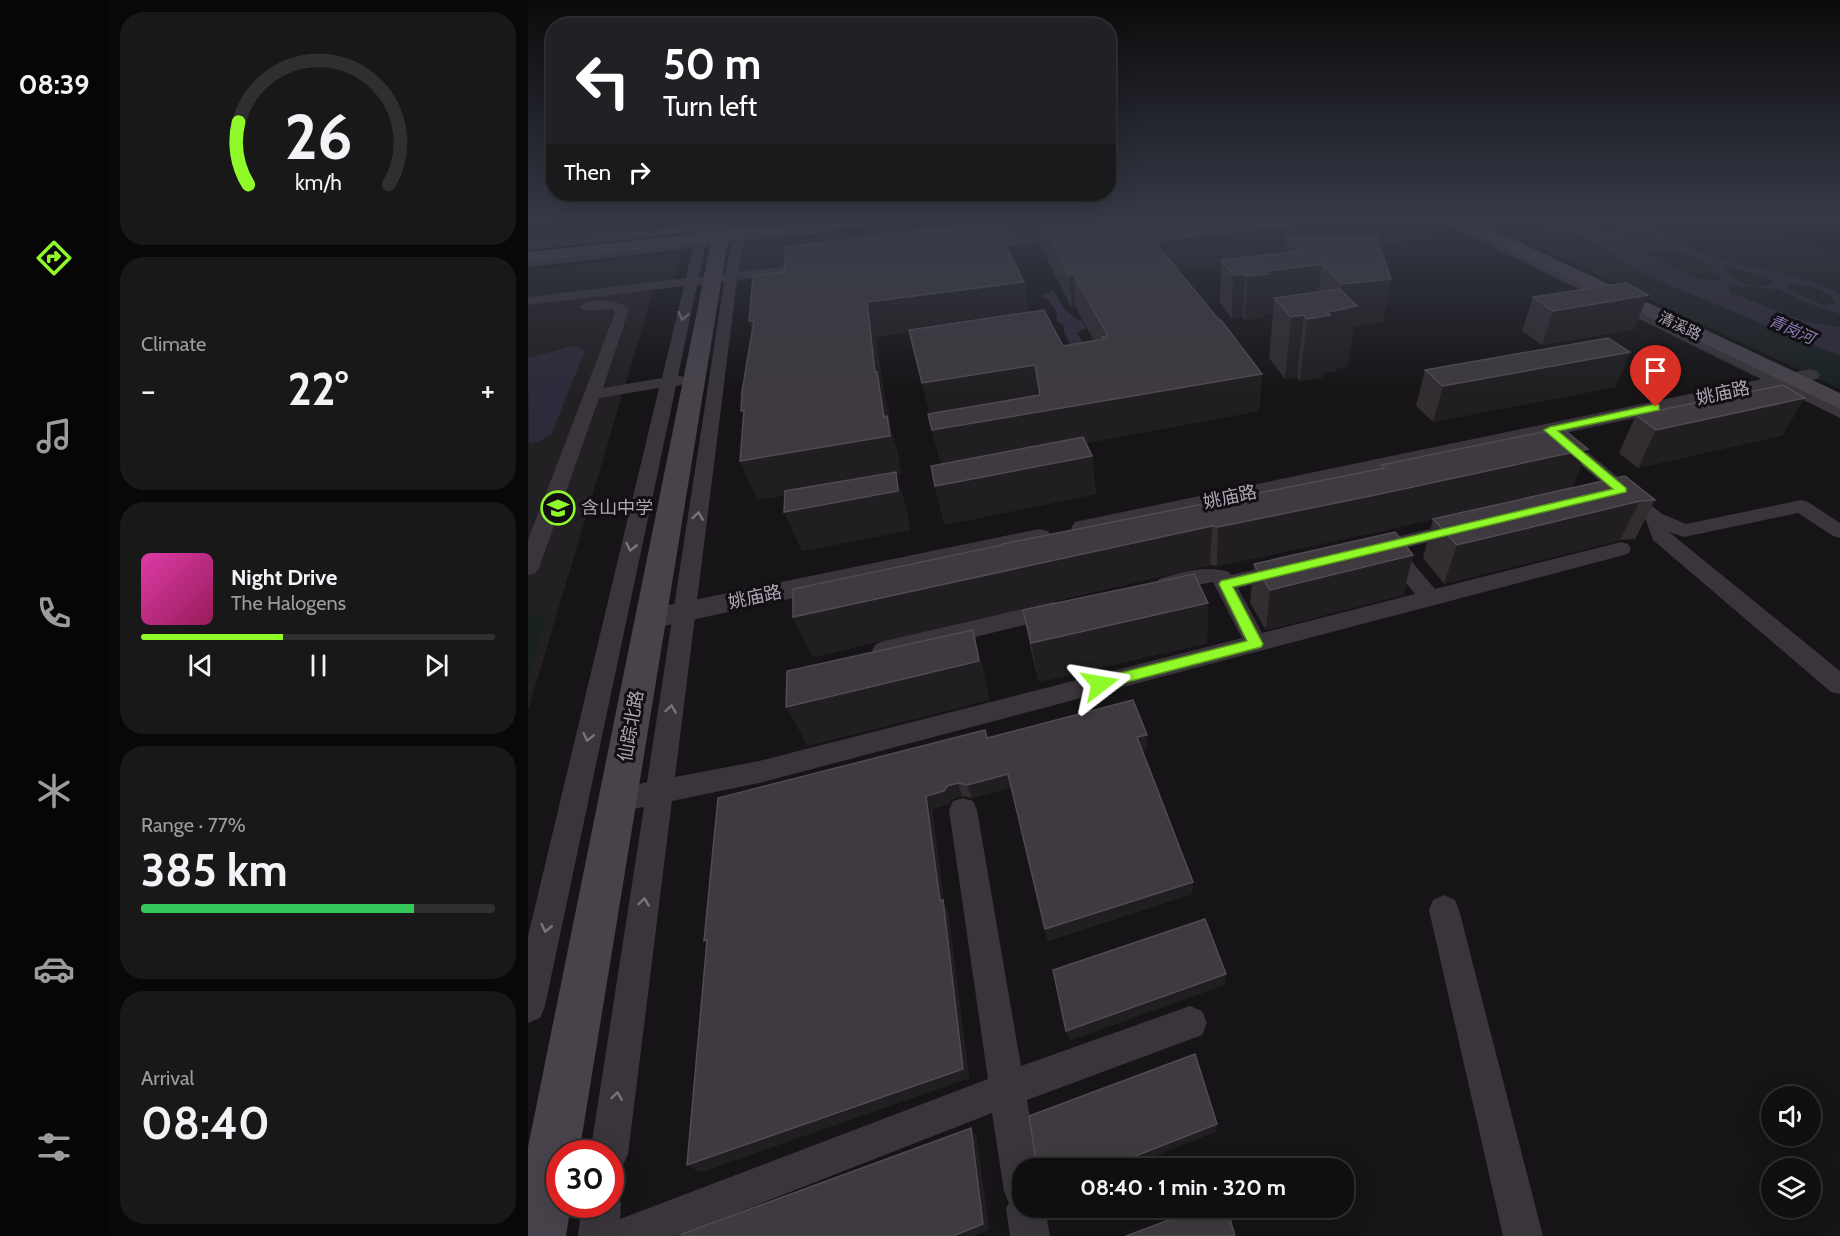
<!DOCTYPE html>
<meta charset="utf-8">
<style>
:root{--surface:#100f10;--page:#191819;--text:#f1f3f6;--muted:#9c9c9f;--line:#302f30;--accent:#90f929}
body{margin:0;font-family:Cabin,"Noto Sans SC",sans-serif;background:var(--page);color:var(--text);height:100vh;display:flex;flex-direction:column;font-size:22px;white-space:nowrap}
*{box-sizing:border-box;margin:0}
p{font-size:20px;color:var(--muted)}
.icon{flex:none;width:33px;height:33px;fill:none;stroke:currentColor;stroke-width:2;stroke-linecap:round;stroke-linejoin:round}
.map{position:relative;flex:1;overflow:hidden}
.panel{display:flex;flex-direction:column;gap:12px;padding:12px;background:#090809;width:420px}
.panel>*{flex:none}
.banner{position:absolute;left:18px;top:18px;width:570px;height:183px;border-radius:24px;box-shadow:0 6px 24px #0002,0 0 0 2px var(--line);background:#202124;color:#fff;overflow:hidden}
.tools{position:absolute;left:1233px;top:1086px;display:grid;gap:12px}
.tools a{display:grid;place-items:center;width:60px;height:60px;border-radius:50%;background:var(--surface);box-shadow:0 6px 24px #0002,0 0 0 2px var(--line);font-size:30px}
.speed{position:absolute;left:18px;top:1140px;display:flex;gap:12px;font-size:30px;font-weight:700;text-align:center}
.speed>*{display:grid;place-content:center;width:78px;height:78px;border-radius:50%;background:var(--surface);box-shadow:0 6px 24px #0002,0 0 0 2px var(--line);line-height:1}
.speed .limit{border:9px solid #d22;background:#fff;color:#111}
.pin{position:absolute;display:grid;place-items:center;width:51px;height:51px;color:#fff;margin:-62px -26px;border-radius:50% 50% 50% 0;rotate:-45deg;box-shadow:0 0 6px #0007}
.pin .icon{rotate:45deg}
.me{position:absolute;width:66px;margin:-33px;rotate:76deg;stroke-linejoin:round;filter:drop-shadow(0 0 4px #0008)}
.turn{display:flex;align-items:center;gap:21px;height:126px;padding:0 18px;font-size:27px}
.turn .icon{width:78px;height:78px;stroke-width:2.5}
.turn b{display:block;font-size:42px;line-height:51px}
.then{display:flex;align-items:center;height:57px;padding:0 18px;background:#0003;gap:12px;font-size:22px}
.big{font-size:45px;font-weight:700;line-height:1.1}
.panel .widget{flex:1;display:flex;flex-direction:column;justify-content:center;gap:9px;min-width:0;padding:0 21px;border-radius:24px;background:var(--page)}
.panel .dial{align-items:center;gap:0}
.dial svg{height:156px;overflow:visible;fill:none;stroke:var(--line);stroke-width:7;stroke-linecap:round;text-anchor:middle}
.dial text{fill:var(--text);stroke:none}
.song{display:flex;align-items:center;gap:18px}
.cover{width:72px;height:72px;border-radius:9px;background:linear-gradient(135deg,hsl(320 70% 55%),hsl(330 70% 35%))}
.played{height:6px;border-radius:3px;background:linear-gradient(90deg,var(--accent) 40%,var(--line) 40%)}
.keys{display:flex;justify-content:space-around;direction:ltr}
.heat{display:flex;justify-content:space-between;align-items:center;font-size:33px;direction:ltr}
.charge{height:9px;border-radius:4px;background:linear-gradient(90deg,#34c759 77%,var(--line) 0)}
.trip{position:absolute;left:484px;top:1158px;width:342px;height:60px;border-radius:24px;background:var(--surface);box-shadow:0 6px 24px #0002,0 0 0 2px var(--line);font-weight:700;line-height:60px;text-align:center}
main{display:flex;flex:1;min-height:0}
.tab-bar{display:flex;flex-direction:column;width:108px;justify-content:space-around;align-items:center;background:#060606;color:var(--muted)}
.tab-bar .icon{width:42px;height:42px}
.tab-bar .current{color:var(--accent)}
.tab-bar b{font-size:27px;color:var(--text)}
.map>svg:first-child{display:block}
.built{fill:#232023}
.green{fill:#1a2121}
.water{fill:#2f2a3b;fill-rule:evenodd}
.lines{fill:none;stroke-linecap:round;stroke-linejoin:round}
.minor{fill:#39353b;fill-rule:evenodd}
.tertiary{fill:#39353b;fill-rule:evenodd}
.secondary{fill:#48434b;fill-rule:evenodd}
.wall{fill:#312d31}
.shaded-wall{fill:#201e20}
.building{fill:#3e3a3f;stroke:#504b52;stroke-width:1.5}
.oneway{stroke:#7a737f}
.route{fill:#90f929;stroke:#5ea21b;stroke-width:1.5}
.labels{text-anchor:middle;stroke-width:6;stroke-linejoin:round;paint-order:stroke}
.far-street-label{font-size:15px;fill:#afa5b7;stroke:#110f11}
.far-water-label{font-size:16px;font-style:italic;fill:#8c7bb4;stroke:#110f11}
.street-label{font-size:18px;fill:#afa5b7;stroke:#110f11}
.poi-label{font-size:18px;fill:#afa5b7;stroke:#110f11;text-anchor:start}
</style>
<main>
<nav class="tab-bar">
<b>08:39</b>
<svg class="icon current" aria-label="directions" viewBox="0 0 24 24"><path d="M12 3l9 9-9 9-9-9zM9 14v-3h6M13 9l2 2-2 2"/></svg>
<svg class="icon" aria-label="music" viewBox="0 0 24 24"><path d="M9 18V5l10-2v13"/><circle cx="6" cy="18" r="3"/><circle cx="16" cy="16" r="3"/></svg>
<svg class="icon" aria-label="phone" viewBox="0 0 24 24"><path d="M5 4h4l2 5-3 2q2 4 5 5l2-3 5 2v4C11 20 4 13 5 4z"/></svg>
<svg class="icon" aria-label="climate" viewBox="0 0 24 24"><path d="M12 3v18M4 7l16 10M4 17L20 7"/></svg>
<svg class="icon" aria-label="car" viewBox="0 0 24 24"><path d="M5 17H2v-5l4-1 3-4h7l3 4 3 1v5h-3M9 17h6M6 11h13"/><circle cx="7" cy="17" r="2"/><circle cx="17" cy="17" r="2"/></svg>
<svg class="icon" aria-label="filters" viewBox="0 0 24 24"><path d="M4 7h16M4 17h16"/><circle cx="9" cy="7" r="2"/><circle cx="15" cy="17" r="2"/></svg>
</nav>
<section class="panel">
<div class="widget dial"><svg viewBox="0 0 100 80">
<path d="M14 69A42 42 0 1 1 86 69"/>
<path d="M14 69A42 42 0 0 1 9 37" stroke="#90f929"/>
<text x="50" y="56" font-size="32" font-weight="700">26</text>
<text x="50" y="72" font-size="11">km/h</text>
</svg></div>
<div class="widget"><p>Climate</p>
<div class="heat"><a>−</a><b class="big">22°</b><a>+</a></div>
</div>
<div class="widget">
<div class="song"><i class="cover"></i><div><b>Night Drive</b><p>The Halogens</p></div></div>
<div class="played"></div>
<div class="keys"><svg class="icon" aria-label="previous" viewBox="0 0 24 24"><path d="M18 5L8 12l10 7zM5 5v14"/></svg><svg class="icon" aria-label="pause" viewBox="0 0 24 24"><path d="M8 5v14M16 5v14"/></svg><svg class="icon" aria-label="next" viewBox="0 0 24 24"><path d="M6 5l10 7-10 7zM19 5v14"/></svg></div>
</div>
<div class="widget"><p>Range · 77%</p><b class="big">385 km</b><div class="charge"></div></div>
<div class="widget"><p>Arrival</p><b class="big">08:40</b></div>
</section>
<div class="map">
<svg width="1312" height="1236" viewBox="0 0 1312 1236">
<rect width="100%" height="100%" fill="#161416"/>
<path class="built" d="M126,289l-126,421v-405z"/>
<g class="green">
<path d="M0,218h180l-26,10 -154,17z"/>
<path d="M476,218h201l-186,22 -5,-1z"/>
<path d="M948,218h256l108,39v132z"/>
<path d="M459,219l11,23 -261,31 3,-27 18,-5 9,2z"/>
<path d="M143,252l9,1 -6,28 -146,18v-29l138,-15z"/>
<path d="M20,613l-20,67v-63z"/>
</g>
<g class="water">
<path d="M0,218h65c-15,8 -28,5 -45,5 -7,0 -13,3 -20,2z"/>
<path d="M994,218h57l-4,1 29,13 9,1 9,-8 -14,-7c15,0 28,3 42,10 11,4 18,13 31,12l-1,4 5,4c16,5 32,10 49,15 36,9 73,12 106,31v20l-21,-7 -42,-18 -42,-3 -6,2 2,5 72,28 37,6v29l-180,-75 -34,-18 -31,-22 -9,-1 -23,-10h-5zM1104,224l23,12 -2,4 -12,3 -19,-8zM1137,250l28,6 14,7 14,14 -1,4c-24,0 -49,-13 -69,-25l-1,-5zM1198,267h6l39,13 2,3c-18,7 -35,2 -48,-12zM1267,284c16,2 31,6 41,18l-6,3h-6l-37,-16 -1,-3z"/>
<path d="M526,290c6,15 13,25 29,32l3,6 -9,5 11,18 -13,2 -11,-21v-7l-7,-3 -1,-11 -9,-13h-5l-1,-2z"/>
<path d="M44,346l13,4 -34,85 -13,7 -9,1 -1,-85z"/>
</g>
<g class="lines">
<g class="minor">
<path d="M170,218h10v5h8l6,3 -2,2 -13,2 -1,9 28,-3 7,-18h11l-6,17 76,-8 6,3 -6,3 -78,9 -6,30 76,-9 6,4 -6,4 -77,9 -62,497 84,-16 483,-123 -29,-56 -46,9 -8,-2 -3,-5 3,-5c24,-7 46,-14 70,-7l2,3 51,-11 7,2 4,5 -4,5 -51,12 24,45 153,-39 -33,-41 -10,3 -7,-2 -3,-5 3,-5 92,-21 7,2 3,4 -3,4 -63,16 34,40 186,-47 7,2 3,5 -3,5 -869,229 -87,18 -44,353 -6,13 -12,5v-18h-20l54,-347 -26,5 -10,-4 -4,-8 4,-8 39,-10 77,-500 -27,3 -19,91 10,1 2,3 -2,3 -12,3 -131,620 -5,12 -12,5v-87l131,-548 -60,10 -60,170 -4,5 -7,2v-35l87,-227 -2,-4 -27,2 -7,-4c10,-10 41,-8 50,2l-26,79 59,-10 22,-92 -156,19v-8l158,-19 7,-30 -165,19v-8l166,-18 1,-9 -167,18v-8l168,-17zM203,244l-6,30 -26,3 6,-30z"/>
<path d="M378,218h33l-6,3 -73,8 -6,-3 6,-3z"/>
<path d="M466,218h10l11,21 55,-7 6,4 -6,4 -100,10v-6l34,-4z"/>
<path d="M906,218h14l392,189v11z"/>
<path d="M1032,433l6,1 96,80 24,10 115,-24 7,2 32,21v15l-7,-2 -35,-23 -114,24 -15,-5 171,139v23l-9,-2 -178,-152 -7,-20 -92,-78 -3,-4 3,-4z"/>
<path d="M525,602l8,2 3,6 -3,6 -177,43 -8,-3 -4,-6 4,-6 8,-3z"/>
<path d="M435,798l10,3 4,9 44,256 169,-60 12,5 5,12 -5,12 -175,65 11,68h-15v40h22l5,28h-40l-4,-28 3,-5 -5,-12 -12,-78 -314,123h-100l4,-32h28v-16l6,2 5,14 -1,15 368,-140 -39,-269 4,-9z"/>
<path d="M916,895l11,5 4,10 84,326h-40l-74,-326 4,-10z"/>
</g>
<g class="tertiary">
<path d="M1282,369l7,2 3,4 -3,4 -733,157 -9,-2 -4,-6 4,-6 9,-2z"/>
<path d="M511,529l9,2 4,6 -4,6 -398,86 -10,-3 -4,-7 4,-7 10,-3z"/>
</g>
<g class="secondary">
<path d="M189,218h16l-3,12 119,-12h48l-8,5 -161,17 -149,914h-19v50h11l-5,32h-38v-89l183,-905 -183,20v-10l186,-20z"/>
<path d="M920,218h20l372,175v16l-390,-188z"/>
</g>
</g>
<g class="wall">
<path d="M510,218h400l-4,19 -55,7 4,78 -29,4 -7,41 -11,2v2l-13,2 -1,5 -22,3 -3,-4 -12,2 -16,-21 4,-45 -8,1v3l-20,3 -2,-3 -11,2 -12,-17 1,-37 -43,5 84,104 -3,37 -173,32 6,13 4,38 -151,31 -10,-39 6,-22 -9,-34 -2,-16 -21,-82 -33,5 8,58 4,13 3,22 7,24 3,20 -5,1 11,35 3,20 -108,21 -17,-56 -28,5 -5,-169 272,-49 4,30 35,34 31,-5 -18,-33 -4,1 -30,-61z"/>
<path d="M1120,295l-14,34 -92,16 -20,-14 11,-34z"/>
<path d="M1102,352l-15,35 -182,35 -17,-16 9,-36z"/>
<path d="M1108,415l147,20 -145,33 -19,-15z"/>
<path d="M1060,449l-16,38 -200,46 -155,33 -7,-1 -397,92 -20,-40 588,-149v-3z"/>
<path d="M1127,500l-20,39 -15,1 -176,44 -21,-26 10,-39z"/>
<path d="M885,555l-10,40 -137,35 -16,-27 4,-39z"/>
<path d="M680,603l-1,40 -168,39 -8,-32 -8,-40z"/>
<path d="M619,735v13l-5,2 50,144 -144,47 -37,-153 -39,10 -10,-2 -10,3 -3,5 -17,5 12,95 4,8 21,166 -268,94 -14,-7 20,-221 281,-206z"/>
</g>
<g class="shaded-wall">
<path d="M816,218h94l-4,19 -134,17 1,-3 -15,-15 -1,20 -64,4v5l-66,8 -1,-32z"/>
<path d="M794,264l-5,43 -43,-9 -1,15 -8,1v3l-20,3 2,-44 18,-5z"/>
<path d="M545,274l3,34 -4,1 -3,-34z"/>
<path d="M717,274l-2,43 -11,2 1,-44z"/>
<path d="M863,279l-8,43 -29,4 -7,41 -11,2v2l-13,2 -1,5 -22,3 7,-62 20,-7 11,-2 3,-26z"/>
<path d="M496,282l5,33 -153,22 8,58 4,13 3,22 7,24 3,20 -5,1 11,35 3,20 -108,21 -18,-39 112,-37 -139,25 -17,-39 144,-44 -9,-45 -8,-70z"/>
<path d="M1120,295l-14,34 -92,16 11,-34z"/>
<path d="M776,315l-7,62 -12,2 6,-62z"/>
<path d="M226,320l8,36 -13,-35z"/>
<path d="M1102,352l-15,35 -182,35 10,-36z"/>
<path d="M507,365l5,37 -109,19 -9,-38z"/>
<path d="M734,374l-3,37 -317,59 -10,-40z"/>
<path d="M1277,398l-22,37 -145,33 18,-38z"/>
<path d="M1060,449l-16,38 -200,46 -155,33 1,-39z"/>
<path d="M564,456l4,38 -151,31 -10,-39z"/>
<path d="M1112,501l-20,39 -176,44 13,-39z"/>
<path d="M684,526l-2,39 -397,92 -20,-40z"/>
<path d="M885,555l-10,40 -137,35 4,-40z"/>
<path d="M680,603l-1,40 -168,39 -8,-39z"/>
<path d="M445,630l10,39 7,31 -182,46 -22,-39z"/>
<path d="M619,735v13l-9,3 -1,-14z"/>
<path d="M480,774l4,14 -40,10 -5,-13z"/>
<path d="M430,783l4,13 -10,3 -3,5 -17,5 12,95 4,8 21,166 -268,94 -14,-7 253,-264 -14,-105 21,-10z"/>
<path d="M665,882l-1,12 -144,47 -3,-12z"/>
<path d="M698,974l-1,11 -156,56 -3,-10z"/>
<path d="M689,1124l-1,8 -91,36h-20z"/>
<path d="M443,1128l6,9 12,93 -15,6h-21z"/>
</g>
<g class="building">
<path d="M510,218h306l-190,23 65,79h2l41,54 -330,56 -4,-16 112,-19 -5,-30 -113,18 -13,-53 135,-20 19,36 41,-7 -2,-2 6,-1 -35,-62 -4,1z"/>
<path d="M466,222l30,60 -157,20 8,70h2l7,45 3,-1 3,20 -150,25 4,-51 -3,1 1,-19 12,-72 -5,1 4,-45 31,-4 2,-25z"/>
<path d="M758,236l91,1 14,42 -50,5 -19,-20 -57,7 3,3 -21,2 -2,-2 -12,1 -12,-15 80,-9z"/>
<path d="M1098,283l22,12 -95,16 -20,-14z"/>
<path d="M812,289l17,17 -14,2 2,1 -18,3 3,3 -23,4 -3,-4 -13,2 -17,-19z"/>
<path d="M1080,338l22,14 -187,34 -18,-16z"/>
<path d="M1255,385l22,13 -149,32 -20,-15z"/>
<path d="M1034,428l26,21 -208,45 -162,33 -6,-1 -419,91v-28l209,-44v-1l382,-76 -3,-3z"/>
<path d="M555,437l9,19 -157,30 -4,-20z"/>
<path d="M368,472l2,19 -114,21 1,-21z"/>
<path d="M1097,476l30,24 -15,1 -183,44 -24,-26z"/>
<path d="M867,532l18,23 -143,35 -16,-26z"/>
<path d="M666,574l14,29 -177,40 -8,-33z"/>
<path d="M445,630l6,31 -193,46 1,-36z"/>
<path d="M605,700l14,35 -10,2 56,145 -148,47 -37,-155 -41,11 -9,-2 -11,3 -3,5 -18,5 14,105 3,-1 20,169 -276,96 20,-225 -3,1 14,-143 267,-68 2,8z"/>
<path d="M677,919l21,55 -160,57 -13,-61z"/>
<path d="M667,1054l22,70 -112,44h-75l-1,-5 7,-3 -7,-44z"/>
<path d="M443,1128l12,96 -30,12h-272l1,-2z"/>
<path d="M673,1208h26l8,28h-109z"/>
</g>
<defs><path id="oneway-chevron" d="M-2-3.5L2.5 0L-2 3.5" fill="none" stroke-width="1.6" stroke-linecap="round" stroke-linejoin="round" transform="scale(1.5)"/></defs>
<g class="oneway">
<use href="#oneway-chevron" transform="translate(155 316) rotate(103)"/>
<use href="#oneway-chevron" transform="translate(170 516) rotate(-82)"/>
<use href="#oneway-chevron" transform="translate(103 547) rotate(103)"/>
<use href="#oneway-chevron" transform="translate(143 709) rotate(-82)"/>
<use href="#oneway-chevron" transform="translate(60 737) rotate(103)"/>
<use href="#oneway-chevron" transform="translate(116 902) rotate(-82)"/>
<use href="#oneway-chevron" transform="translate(18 928) rotate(103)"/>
<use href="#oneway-chevron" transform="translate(89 1096) rotate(-82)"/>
</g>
<linearGradient id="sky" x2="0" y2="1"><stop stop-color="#0c0b0c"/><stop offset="0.56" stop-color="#363a47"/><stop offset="1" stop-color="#363a47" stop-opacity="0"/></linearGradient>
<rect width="1312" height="391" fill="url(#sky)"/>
<path class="route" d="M1128,404l3,1v5l-101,21 68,57v4l-393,95 30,57 -2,3 -161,42 -6,-1 -2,-4 2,-4 6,-2 147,-37 -28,-57 2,-3 392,-92 -69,-59 6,-3z"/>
<defs>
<g id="school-ring" transform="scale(1.725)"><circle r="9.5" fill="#110f11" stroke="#90f929" stroke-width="1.5"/><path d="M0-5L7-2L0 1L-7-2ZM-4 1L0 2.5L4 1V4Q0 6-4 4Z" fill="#90f929"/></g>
</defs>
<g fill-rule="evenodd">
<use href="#school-ring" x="30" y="508"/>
</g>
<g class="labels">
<g class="far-street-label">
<text transform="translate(1152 326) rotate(26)" y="5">清溪路</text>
</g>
<g class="far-water-label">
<text transform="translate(1264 329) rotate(24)" y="6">青岗河</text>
</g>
<g class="street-label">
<text transform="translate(1195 393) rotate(-12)" y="6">姚庙路</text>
<text transform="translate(702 497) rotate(-12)" y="6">姚庙路</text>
<text transform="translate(227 597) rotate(-12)" y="6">姚庙路</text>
<text transform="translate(103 726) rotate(-80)" y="6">仙踪北路</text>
</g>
<g class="poi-label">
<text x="53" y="514">含山中学</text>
</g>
</g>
</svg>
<div class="tools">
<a><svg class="icon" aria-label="sound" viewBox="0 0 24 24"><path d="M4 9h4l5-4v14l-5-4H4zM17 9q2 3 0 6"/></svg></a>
<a><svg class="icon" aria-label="layers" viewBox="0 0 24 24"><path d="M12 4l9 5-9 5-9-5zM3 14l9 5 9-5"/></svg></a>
</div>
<div class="speed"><div class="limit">30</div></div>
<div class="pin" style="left:1128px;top:407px;background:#d93025"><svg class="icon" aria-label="arrive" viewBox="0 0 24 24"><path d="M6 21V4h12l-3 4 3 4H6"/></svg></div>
<svg class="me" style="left:572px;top:684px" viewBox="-20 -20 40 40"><path d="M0-17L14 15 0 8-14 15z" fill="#90f929" stroke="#fff" stroke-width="4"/></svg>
<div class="trip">08:40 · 1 min · 320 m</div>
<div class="banner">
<div class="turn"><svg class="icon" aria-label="left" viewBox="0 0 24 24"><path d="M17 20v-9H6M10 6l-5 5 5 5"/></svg><div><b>50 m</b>Turn left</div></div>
<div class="then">Then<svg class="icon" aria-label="right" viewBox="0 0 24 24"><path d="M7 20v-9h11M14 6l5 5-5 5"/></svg></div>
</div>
</div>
</main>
